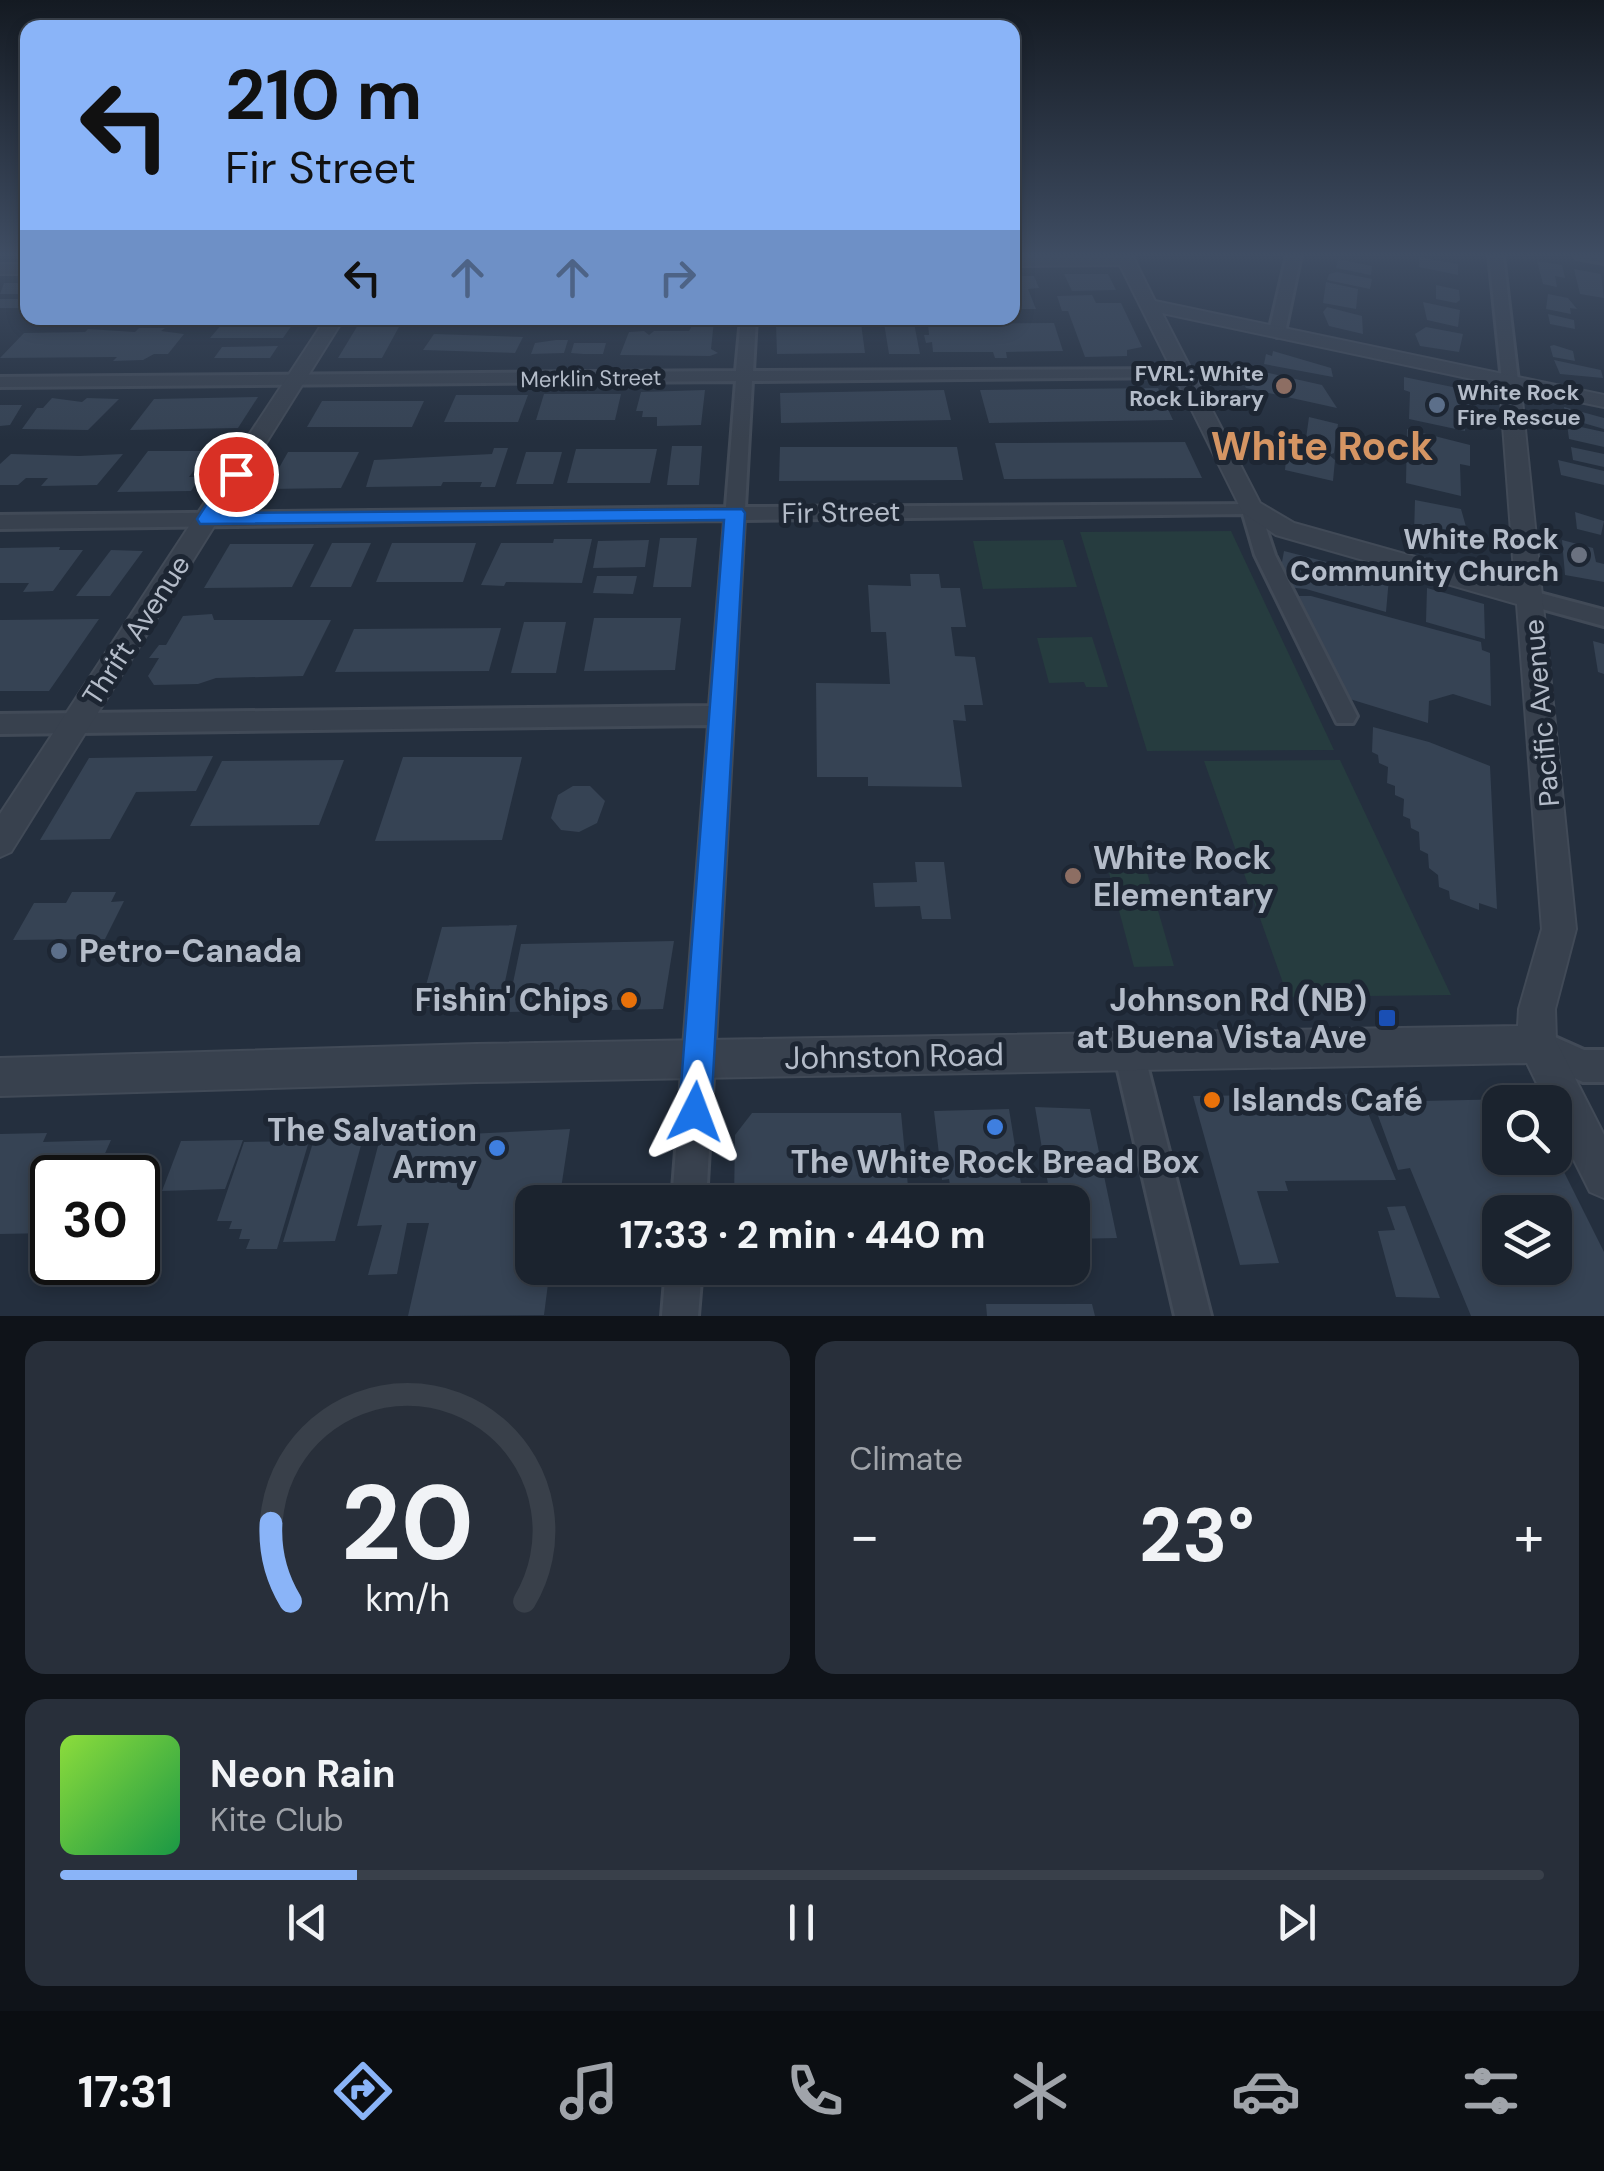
<!DOCTYPE html>
<meta charset="utf-8">
<style>
:root{--surface:#1b232e;--page:#282f3a;--text:#f1f3f6;--muted:#a0a4aa;--line:#39404a;--accent:#8ab4f8}
body{margin:0;font-family:"DM Sans",sans-serif;background:var(--page);color:var(--text);height:100vh;display:flex;flex-direction:column;font-size:38px;white-space:nowrap}
*{box-sizing:border-box;margin:0}
p{font-size:32px;color:var(--muted)}
.icon{flex:none;width:55px;height:55px;fill:none;stroke:currentColor;stroke-width:2;stroke-linecap:round;stroke-linejoin:round}
.map{position:relative;height:1316px;overflow:hidden}
.drawer{display:flex;flex-direction:column;gap:25px;padding:25px;background:#0f1319;flex:1}
.drawer>*{flex:none}
.hud{position:absolute;left:20px;top:20px;width:1000px;height:305px;border-radius:20px;box-shadow:0 5px 15px #0003,0 0 0 2px var(--line);background:#8ab4f8;color:#111;overflow:hidden}
.controls{position:absolute;left:1482px;top:1085px;display:grid;gap:20px}
.controls a{display:grid;place-items:center;width:90px;height:90px;border-radius:20px;background:var(--surface);box-shadow:0 5px 15px #0003,0 0 0 2px var(--line);font-size:50px}
.speed{position:absolute;left:30px;top:1155px;display:flex;gap:20px;font-size:50px;font-weight:700;text-align:center}
.speed>*{display:grid;place-content:center;width:130px;height:130px;border-radius:50%;background:var(--surface);box-shadow:0 5px 15px #0003,0 0 0 2px var(--line);line-height:1}
.speed .limit{border:5px solid #111;border-radius:15px;background:#fff;color:#111}
.pin{position:absolute;display:grid;place-items:center;width:85px;height:85px;color:#fff;margin:-42px;border:5px solid #fff;border-radius:50%;box-shadow:0 2px 10px #0007}
.me{position:absolute;width:110px;margin:-55px;rotate:3deg;stroke-linejoin:round;filter:drop-shadow(0 0 8px #0008)}
.turn{display:flex;align-items:center;gap:35px;height:210px;padding:0 40px;font-size:45px}
.turn .icon{width:130px;height:130px;stroke-width:2.5}
.turn b{display:block;font-size:70px;line-height:85px}
.lanes{display:flex;align-items:center;height:95px;padding:0 40px;background:#0003;justify-content:center;gap:50px;direction:ltr}
.lanes .off{opacity:.35}
.big{font-size:75px;font-weight:700;line-height:1.1}
.drawer .widget{flex:1;display:flex;flex-direction:column;justify-content:center;gap:15px;min-width:0;padding:0 35px;border-radius:20px;background:var(--page)}
.drawer .dial{align-items:center;gap:0}
.dial svg{height:260px;overflow:visible;fill:none;stroke:var(--line);stroke-width:7;stroke-linecap:round;text-anchor:middle}
.dial text{fill:var(--text);stroke:none}
.song{display:flex;align-items:center;gap:30px}
.cover{width:120px;height:120px;border-radius:15px;background:linear-gradient(135deg,hsl(90 70% 55%),hsl(140 70% 35%))}
.played{height:10px;border-radius:5px;background:linear-gradient(90deg,var(--accent) 20%,var(--line) 20%)}
.keys{display:flex;justify-content:space-around;direction:ltr}
.heat{display:flex;justify-content:space-between;align-items:center;font-size:55px;direction:ltr}
.drawer .tiles{flex:1;display:grid;gap:25px;grid-template-columns:1fr 1fr}
.widget:last-child{grid-column:span 2}
.trip{position:absolute;left:515px;top:1185px;width:575px;height:100px;border-radius:20px;background:var(--surface);box-shadow:0 5px 15px #0003,0 0 0 2px var(--line);font-weight:700;line-height:100px;text-align:center}
.tabs{display:flex;height:160px;justify-content:space-around;align-items:center;background:#0b0e12;color:var(--muted)}
.tabs .icon{width:70px;height:70px}
.tabs .active{color:var(--accent)}
.tabs b{font-size:45px;color:var(--text)}
.map>svg:first-child{display:block}
.green{fill:#263c3f}
.building{fill:#364354;fill-rule:evenodd}
.lines{fill:none;stroke-linecap:round;stroke-linejoin:round}
.minor-casing{stroke:#414a57;stroke-width:6}
.tertiary-casing{stroke:#414a57;stroke-width:4}
.minor{fill:#38414e;fill-rule:evenodd}
.tertiary{fill:#38414e;fill-rule:evenodd}
.route{fill:#1a73e8;stroke:#114b97;stroke-width:2.5}
.education-dot{fill:#8d6e63;stroke:#1d2633;stroke-width:4}
.service-dot{fill:#5c6f8a;stroke:#1d2633;stroke-width:4}
.worship-dot{fill:#6b7280;stroke:#1d2633;stroke-width:4}
.food-dot{fill:#e8710a;stroke:#1d2633;stroke-width:4}
.transit-dot{fill:#1a4fb4;stroke:#1d2633;stroke-width:4}
.shop-dot{fill:#3f7fe0;stroke:#1d2633;stroke-width:4}
.labels{text-anchor:middle;stroke-width:10;stroke-linejoin:round;paint-order:stroke}
.far-poi-label{font-size:22px;font-weight:bold;fill:#b4bcc9;stroke:#1d2633;text-anchor:end}
.far-street-label{font-size:22px;fill:#b4bcc9;stroke:#1d2633}
.street-label{font-size:28px;fill:#b4bcc9;stroke:#1d2633}
.poi-label{font-size:28px;font-weight:bold;fill:#b4bcc9;stroke:#1d2633;text-anchor:end}
.near-poi-label{font-size:32px;font-weight:bold;fill:#b4bcc9;stroke:#1d2633;text-anchor:start}
.near-street-label{font-size:32px;fill:#b4bcc9;stroke:#1d2633}
.far-town-label{font-size:40px;font-weight:bold;fill:#d59563;stroke:#1d2633}
</style>
<div class="map">
<svg width="1604" height="1316" viewBox="0 0 1604 1316">
<rect width="100%" height="100%" fill="#242f3e"/>
<g class="green">
<path d="M1231,531l103,219 -187,1 -67,-219z"/>
<path d="M1063,540l14,47 -94,2 -10,-48z"/>
<path d="M1092,637l16,50h-22l-2,-5 -35,1 -12,-45z"/>
<path d="M1340,760l111,235 -163,2 -84,-236z"/>
<path d="M1147,872l27,94 -40,1 -25,-94z"/>
</g>
<g class="building">
<path d="M1419,257l39,7v11l-39,-8z"/>
<path d="M1338,259l34,7 -1,9 -35,-7z"/>
<path d="M1537,261l25,4 3,13 -10,-2 2,11 -14,-3z"/>
<path d="M1574,269l27,5 3,24 -24,-4z"/>
<path d="M1337,272l35,7 -2,10 -43,-9 2,-6z"/>
<path d="M1064,274h44l8,16 -44,1z"/>
<path d="M1012,276h22l5,12 -11,1 8,20h-18z"/>
<path d="M1326,282l32,7 -2,20 -33,-6z"/>
<path d="M4,283h24v11h-28z"/>
<path d="M1436,285l23,5 1,10 -4,3 -20,-4z"/>
<path d="M1548,294l20,4 9,11 -7,-1 1,6 -25,-5z"/>
<path d="M1092,295l4,8h25l21,44 -15,3v6l-42,1 -17,-46h-6l-5,-15z"/>
<rect x="0" y="299" width="28" height="9"/>
<path d="M1423,302l37,8 -2,17 -31,-7z"/>
<path d="M1327,307l35,9 1,18 -34,-8 -6,-14z"/>
<path d="M1548,314l26,6 1,9 -25,-5z"/>
<path d="M227,318h70l-14,20h-73z"/>
<path d="M695,321h19l-3,28 7,4 -8,3 -90,-1 9,-23 15,-1 5,4 5,-4h35z"/>
<path d="M861,323l4,30 -88,1 -1,-30z"/>
<path d="M884,323h30l6,31h-31z"/>
<path d="M1054,323l9,28 -57,1 1,6h-12l-2,-6h-60l-1,-10 -6,1 -2,-8h5l-1,-11z"/>
<path d="M358,325h42l-18,33h-44z"/>
<path d="M1426,327l37,7 -4,18 -39,-6 -5,-12z"/>
<path d="M139,328h26l-4,3 23,3 -16,20h-14l-11,6 -30,1 4,-4 -117,1 24,-25 61,-1 3,-3 47,3z"/>
<path d="M434,334l89,3 -8,16 -92,-3z"/>
<path d="M556,340h12l-4,13 -33,1 4,-11z"/>
<path d="M574,343h32l-3,11h-20l-12,-1z"/>
<path d="M1554,345l19,6 2,10 -22,-4 -3,-11z"/>
<path d="M278,346l-8,12h-56l8,-11z"/>
<path d="M1273,351l58,17 2,9 -69,-13 2,-10 6,2z"/>
<path d="M1554,360l47,10 2,8 -43,-4z"/>
<path d="M1234,365l88,20 15,23 -91,-20z"/>
<path d="M1404,377l68,14 1,15 -9,-2 1,27 -56,-12 1,-27 -6,-2z"/>
<path d="M1158,388l15,32 -184,3 -9,-33z"/>
<path d="M705,390l-4,35 -44,1v-9h-15l1,-6h-7l5,-19z"/>
<path d="M944,390l7,30 -170,3 -1,-30z"/>
<path d="M544,394h77l-6,26h-79z"/>
<path d="M456,395h72l-10,27h-74z"/>
<path d="M258,397l-20,31 -108,2 24,-31z"/>
<path d="M52,398l30,4 5,-4 32,1 -31,31 -66,-1 15,-21h6z"/>
<path d="M322,401h102l-12,26h-105z"/>
<path d="M0,405h22l-12,20 -10,1z"/>
<path d="M1564,407l40,11v11l-38,-11z"/>
<path d="M1309,417l29,7 -4,29 -5,2 6,5 -2,21 -48,-11 2,-21 17,4z"/>
<path d="M1567,424l37,8v15l-35,-8z"/>
<path d="M1407,429l63,16v21l-10,-2 1,32 -55,-13z"/>
<path d="M1185,442l17,36 -198,1 -9,-36z"/>
<path d="M672,446h30l-3,39h-32z"/>
<path d="M780,447h177l6,33 -184,1z"/>
<path d="M1571,447l33,7v13l-31,-7z"/>
<path d="M494,448h14l-13,39h-15l2,-5h-39l-2,4 -75,1 8,-27 118,-6z"/>
<path d="M576,449h81l-7,34h-83z"/>
<path d="M148,451h71l-9,13 -12,1 -9,12h11l-9,14 -74,1z"/>
<path d="M288,452h71l-18,36 -74,1z"/>
<path d="M526,452h36l-9,32h-37z"/>
<path d="M11,454l68,2 44,-2 -26,31 -56,1 7,-8h-22l-8,7h-18v-21z"/>
<path d="M1558,460l46,11v14l-43,-10z"/>
<path d="M1415,500l46,9 11,39 -28,1 -6,-6 -24,-9z"/>
<path d="M1575,512l29,9 -3,14 -24,-6z"/>
<path d="M660,538h37l-6,49h-38z"/>
<path d="M554,539h38l-10,44 -76,-1 -2,4 -23,-1 20,-42h52z"/>
<path d="M649,540l-4,27 -52,1 5,-27z"/>
<path d="M1562,540l31,8 3,14 8,2v18l-39,-7z"/>
<path d="M332,543h39l-20,44h-41z"/>
<path d="M392,543h84l-13,39h-87z"/>
<path d="M230,544h84l-22,43 -88,1z"/>
<path d="M60,547l-1,3h24l-30,41 -30,1 6,-9h-29v-35z"/>
<path d="M111,550l32,1 -33,45h-34z"/>
<path d="M1284,551l105,27 -3,34 -80,-23 -20,-2 2,-11 -8,-3 -4,-13 6,2z"/>
<path d="M910,574h29l2,14h19l6,39h-15l4,29 20,1 8,48h-19l2,16 -13,-1 9,67 -94,-1v-9h-51l-1,-94 74,1 -4,-52h-15l-3,-47 43,1z"/>
<path d="M597,576h40l-4,18 -40,-1z"/>
<path d="M1427,588l57,16 1,35 -59,-17z"/>
<path d="M1299,596h12l170,46 1,8 8,3 1,53 -38,-12 -24,7 -1,22 -88,-27 1,-13 -9,-3 -6,-10 2,-15 -9,-2 -4,-22 -13,-12 2,-9 -7,-4z"/>
<path d="M212,614l2,6h117l-28,56 -87,2 -18,6 -44,1 -6,-9 11,-18h-10l10,-13h7l17,-29z"/>
<path d="M594,618h87l-6,52 -91,1z"/>
<path d="M99,619l-50,72h-49v-71z"/>
<path d="M524,622h42l-10,51h-45z"/>
<path d="M501,628l-12,43 -154,1 19,-43z"/>
<path d="M1593,641l11,3v30l-6,-2z"/>
<path d="M1373,727l56,15 61,24 7,143 -18,-6v7l-29,-11 -1,-8 -10,-4 -1,-12 -9,-7 -1,-14 -8,-4 -1,-18 -8,-4 -1,-9 -7,-3 1,-17 -9,-4v-9l-8,-3 1,-16 -9,-4 -1,-8 -6,-3z"/>
<path d="M213,756l-17,35 -60,1 -26,47 -70,1 49,-82z"/>
<path d="M403,757h119l-20,83 -127,1z"/>
<path d="M344,760l-25,65 -129,1 32,-65z"/>
<path d="M573,786h17l15,15 -8,22 -18,9 -18,-2 -10,-12 7,-23z"/>
<path d="M915,862h29l7,57h-29l-2,-13 -45,1 -2,-24 44,-1z"/>
<path d="M72,892h44l-5,10 13,-1 -19,38 -92,1 21,-37h32z"/>
<path d="M517,925l-18,85 -72,-3 2,-7h-7l20,-73z"/>
<path d="M674,941l-11,68 -156,3 14,-68z"/>
<path d="M1360,1094l36,86 -111,1 3,10h-31l22,72 -39,2 -47,-169z"/>
<path d="M1514,1099l8,3h-22v56h57l47,94v64h-133l-61,-148 -12,2 -25,-68zM1500,1212h55v56h-55z"/>
<path d="M1035,1107l55,2 27,129 -45,1v-37h-21z"/>
<path d="M1009,1109l15,93h-51l-1,-10h-21l-2,-13 -7,1 -8,-69z"/>
<path d="M752,1113h149l8,84 -175,5 1,-67z"/>
<path d="M450,1122l-3,13 123,-6 -11,73h-27v66h18l-6,47 -136,1 21,-93h-22l-10,51 -29,1 14,-50 -25,1 27,-103z"/>
<path d="M47,1133l-4,9 68,-2 -17,38h-42v55l-52,1v-100z"/>
<path d="M363,1138l-28,103 -52,1 31,-103z"/>
<path d="M243,1140l-18,49 -63,2 19,-50z"/>
<path d="M309,1141l-32,108h-31l4,-10h-11l3,-10h-13l3,-8h-15l27,-79z"/>
<path d="M1405,1206l35,92 -44,-1 -18,-66 17,-1 -8,-23z"/>
<path d="M986,1304h106l3,12h-108z"/>
</g>
<g class="lines">
<g class="minor-casing">
<g id="minor">
<path d="M1287,255h14l-16,77 -8,5 -8,-5z"/>
<path d="M1489,255h14l15,126 -8,5 -8,-5z"/>
<path d="M1575,255h29v8l-27,-5z"/>
<path d="M741,318h15l-3,53 435,-2 2,3 -8,5 -430,4 -7,126 513,-3 17,51 82,161 -4,7h-16l-82,-168 -12,-41 -499,6 -38,682h-34l37,-477 -709,9v-20l710,-8 15,-186 -725,9v-14l726,-8 10,-126 -736,6v-10l736,-6z"/>
<path d="M1532,591l72,19v16l-80,-22 -3,-5 3,-5z"/>
<path d="M1537,1029l47,21h20v32h-21l-57,-27 -4,-11 4,-11z"/>
<path d="M1129,1038l11,4 4,11 67,263h-36l-61,-263 4,-11z"/>
<path d="M666,1268h36l-4,48h-36z"/>
</g>
</g>
<g class="tertiary-casing">
<g id="tertiary">
<path d="M1132,255l23,46 449,94v12l-83,-17 55,539 -21,80 1,32 48,94v63l-14,-6 -35,-70v-20h-9l-19,-39 -1051,19 -476,14v-38l476,-14 1042,-18 1,-17 23,-80 -25,-325 -241,-69 -33,-22 -123,-248 -108,1v-10zM1162,313l338,72 15,200 -221,-62 -34,-20z"/>
<rect x="0" y="264" width="28" height="10"/>
<path d="M326,318h18l-333,534 -11,5v-43z"/>
</g>
</g>
<use href="#minor" class="minor"/>
<use href="#tertiary" class="tertiary"/>
</g>
<linearGradient id="sky" x2="0" y2="1"><stop stop-color="#141a22"/><stop offset="0.58" stop-color="#3f4d63"/><stop offset="1" stop-color="#3f4d63" stop-opacity="0"/></linearGradient>
<rect width="1604" height="440" fill="url(#sky)"/>
<path class="route" d="M236,468l9,6 -24,39 521,-4 3,4 -34,599 -5,12 -11,4 -12,-4 -4,-12 45,-592 -524,4 -3,-5 32,-49z"/>
<g class="education-dot">
<circle cx="1284" cy="386" r="10"/>
<circle cx="1073" cy="876" r="10"/>
</g>
<g class="service-dot">
<circle cx="1437" cy="405" r="10"/>
<circle cx="59" cy="951" r="10"/>
</g>
<circle class="worship-dot" cx="1579" cy="555" r="10"/>
<g class="food-dot">
<circle cx="629" cy="1000" r="10"/>
<circle cx="1212" cy="1100" r="10"/>
</g>
<rect class="transit-dot" x="1377" y="1008" width="20" height="20" rx="5"/>
<g class="shop-dot">
<circle cx="995" cy="1127" r="10"/>
<circle cx="497" cy="1148" r="10"/>
</g>
<g class="labels">
<g class="far-poi-label">
<text x="1264" y="381">FVRL: White<tspan x="1264" dy="25">Rock Library</tspan></text>
<text x="1457" y="400" text-anchor="start">White Rock<tspan x="1457" dy="25">Fire Rescue</tspan></text>
</g>
<g class="far-street-label">
<text transform="translate(591 378) rotate(-1)" y="8">Merklin Street</text>
</g>
<g class="street-label">
<text transform="translate(841 512) rotate(-1)" y="10">Fir Street</text>
<text transform="translate(136 630) rotate(-57)" y="10">Thrift Avenue</text>
<text transform="translate(1541 713) rotate(-95)" y="10">Pacific Avenue</text>
</g>
<g class="poi-label">
<text x="1559" y="549">White Rock<tspan x="1559" dy="32">Community Church</tspan></text>
</g>
<g class="near-poi-label">
<text x="1093" y="869">White Rock<tspan x="1093" dy="37">Elementary</tspan></text>
<text x="79" y="962">Petro-Canada</text>
<text x="609" y="1011" text-anchor="end">Fishin' Chips</text>
<text x="1367" y="1011" text-anchor="end">Johnson Rd (NB)<tspan x="1367" dy="37">at Buena Vista Ave</tspan></text>
<text x="1232" y="1111">Islands Café</text>
<text x="477" y="1141" text-anchor="end">The Salvation<tspan x="477" dy="37">Army</tspan></text>
<text x="995" y="1173" text-anchor="middle">The White Rock Bread Box</text>
</g>
<g class="near-street-label">
<text transform="translate(894 1056) rotate(-1)" y="11">Johnston Road</text>
</g>
<g class="far-town-label">
<text x="1322" y="460">White Rock</text>
</g>
</g>
</svg>
<div class="controls">
<a><svg class="icon" aria-label="search" viewBox="0 0 24 24"><circle cx="10" cy="10" r="6"/><path d="M15 15l6 6"/></svg></a>
<a><svg class="icon" aria-label="layers" viewBox="0 0 24 24"><path d="M12 4l9 5-9 5-9-5zM3 14l9 5 9-5"/></svg></a>
</div>
<div class="speed"><div class="limit">30</div></div>
<div class="pin" style="left:236px;top:474px;background:#d93025"><svg class="icon" aria-label="arrive" viewBox="0 0 24 24"><path d="M6 21V4h12l-3 4 3 4H6"/></svg></div>
<svg class="me" style="left:695px;top:1112px" viewBox="-20 -20 40 40"><path d="M0-17L14 15 0 8-14 15z" fill="#1a73e8" stroke="#fff" stroke-width="4"/></svg>
<div class="trip">17:33 · 2 min · 440 m</div>
<div class="hud">
<div class="turn"><svg class="icon" aria-label="left" viewBox="0 0 24 24"><path d="M17 20v-9H6M10 6l-5 5 5 5"/></svg><div><b>210 m</b>Fir Street</div></div>
<div class="lanes"><svg class="icon" aria-label="left" viewBox="0 0 24 24"><path d="M17 20v-9H6M10 6l-5 5 5 5"/></svg><svg class="icon off" aria-label="ahead" viewBox="0 0 24 24"><path d="M12 20V5M6 11l6-6 6 6"/></svg><svg class="icon off" aria-label="ahead" viewBox="0 0 24 24"><path d="M12 20V5M6 11l6-6 6 6"/></svg><svg class="icon off" aria-label="right" viewBox="0 0 24 24"><path d="M7 20v-9h11M14 6l5 5-5 5"/></svg></div>
</div>
</div>
<section class="drawer">
<div class="tiles">
<div class="widget dial"><svg viewBox="0 0 100 80">
<path d="M14 69A42 42 0 1 1 86 69"/>
<path d="M14 69A42 42 0 0 1 8 45" stroke="#8ab4f8"/>
<text x="50" y="56" font-size="32" font-weight="700">20</text>
<text x="50" y="72" font-size="11">km/h</text>
</svg></div>
<div class="widget"><p>Climate</p>
<div class="heat"><a>−</a><b class="big">23°</b><a>+</a></div>
</div>
<div class="widget">
<div class="song"><i class="cover"></i><div><b>Neon Rain</b><p>Kite Club</p></div></div>
<div class="played"></div>
<div class="keys"><svg class="icon" aria-label="previous" viewBox="0 0 24 24"><path d="M18 5L8 12l10 7zM5 5v14"/></svg><svg class="icon" aria-label="pause" viewBox="0 0 24 24"><path d="M8 5v14M16 5v14"/></svg><svg class="icon" aria-label="next" viewBox="0 0 24 24"><path d="M6 5l10 7-10 7zM19 5v14"/></svg></div>
</div>
</div>
</section>
<nav class="tabs">
<b>17:31</b>
<svg class="icon active" aria-label="directions" viewBox="0 0 24 24"><path d="M12 3l9 9-9 9-9-9zM9 14v-3h6M13 9l2 2-2 2"/></svg>
<svg class="icon" aria-label="music" viewBox="0 0 24 24"><path d="M9 18V5l10-2v13"/><circle cx="6" cy="18" r="3"/><circle cx="16" cy="16" r="3"/></svg>
<svg class="icon" aria-label="phone" viewBox="0 0 24 24"><path d="M5 4h4l2 5-3 2q2 4 5 5l2-3 5 2v4C11 20 4 13 5 4z"/></svg>
<svg class="icon" aria-label="climate" viewBox="0 0 24 24"><path d="M12 3v18M4 7l16 10M4 17L20 7"/></svg>
<svg class="icon" aria-label="car" viewBox="0 0 24 24"><path d="M5 17H2v-5l4-1 3-4h7l3 4 3 1v5h-3M9 17h6M6 11h13"/><circle cx="7" cy="17" r="2"/><circle cx="17" cy="17" r="2"/></svg>
<svg class="icon" aria-label="filters" viewBox="0 0 24 24"><path d="M4 7h16M4 17h16"/><circle cx="9" cy="7" r="2"/><circle cx="15" cy="17" r="2"/></svg>
</nav>
